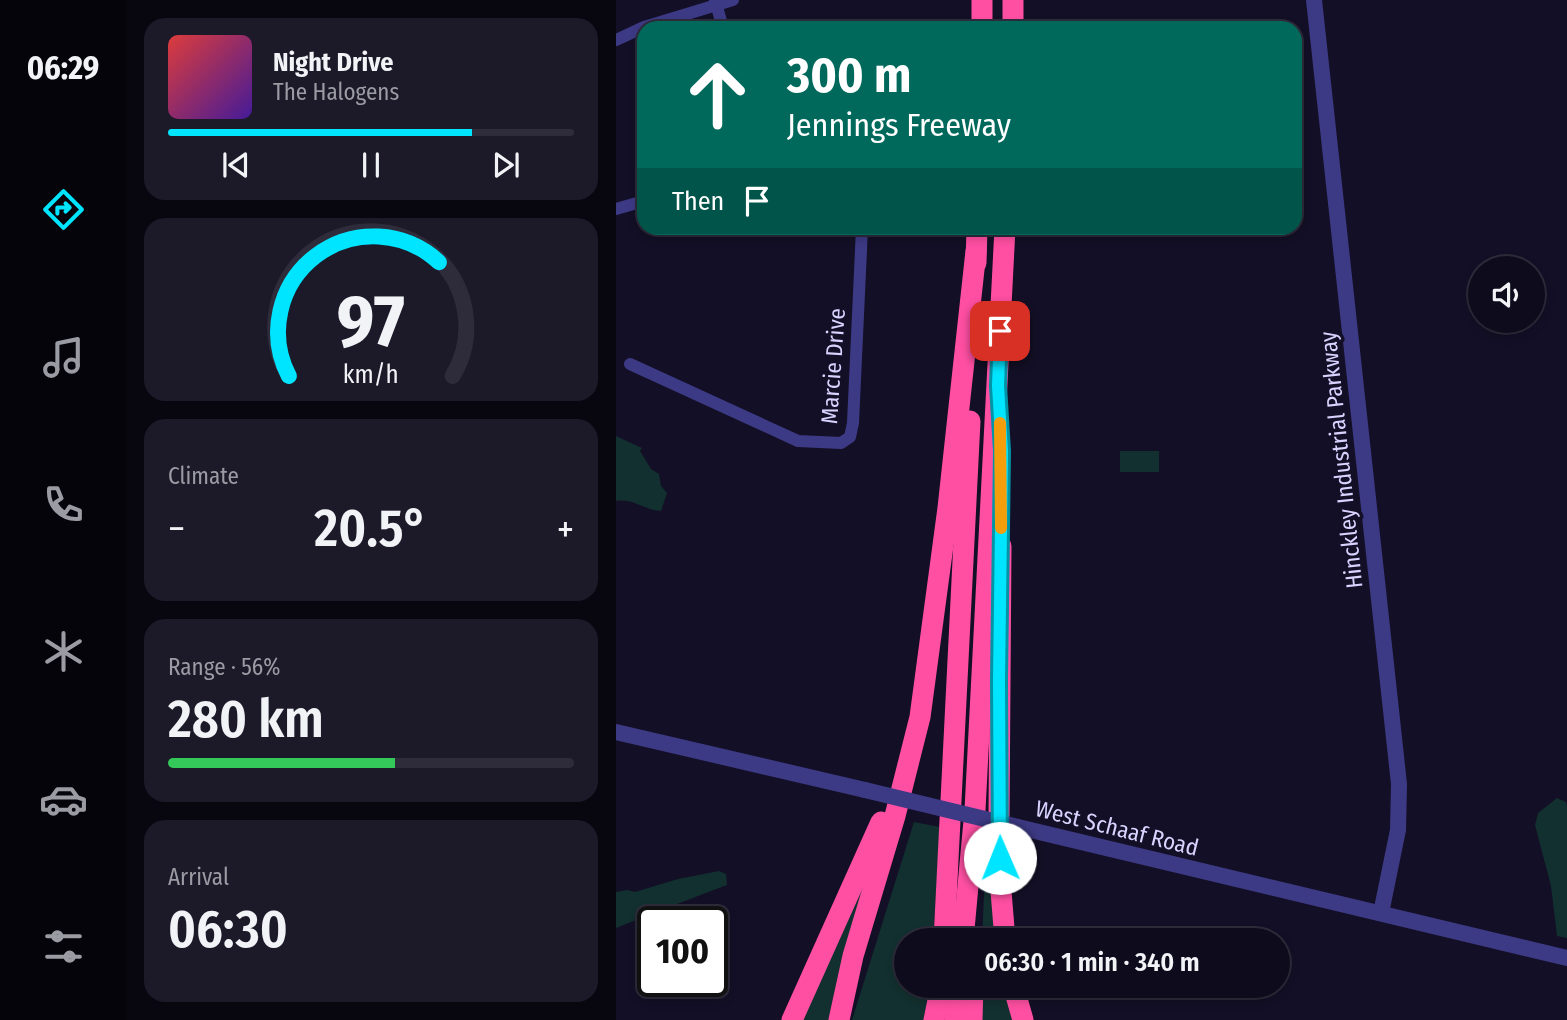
<!DOCTYPE html>
<meta charset="utf-8">
<style>
:root{--surface:#0e0b1c;--page:#1c1929;--text:#f1f3f6;--muted:#9b9ba3;--line:#2e2b3b;--accent:#00e5ff}
body{margin:0;font-family:"Fira Sans Condensed",sans-serif;background:var(--page);color:var(--text);height:100vh;display:flex;flex-direction:column;font-size:26px;white-space:nowrap}
*{box-sizing:border-box;margin:0}
p{font-size:23px;color:var(--muted)}
.icon{flex:none;width:38px;height:38px;fill:none;stroke:currentColor;stroke-width:2;stroke-linecap:round;stroke-linejoin:round}
.map{position:relative;flex:1;overflow:hidden}
.side{display:flex;flex-direction:column;gap:18px;padding:18px;background:#08060f;width:490px}
.side>*{flex:none}
.top-card{position:absolute;left:21px;top:21px;width:665px;height:214px;border-radius:21px;box-shadow:0 4px 10px #0003,0 0 0 2px var(--line);background:#00695c;color:#fff;overflow:hidden}
.controls{position:absolute;left:852px;top:256px;display:grid;gap:14px}
.controls a{display:grid;place-items:center;width:77px;height:77px;border-radius:50%;background:var(--surface);box-shadow:0 4px 10px #0003,0 0 0 2px var(--line);font-size:35px}
.speed{position:absolute;left:21px;top:906px;display:flex;gap:14px;font-size:35px;font-weight:700;text-align:center}
.speed>*{display:grid;place-content:center;width:91px;height:91px;border-radius:50%;background:var(--surface);box-shadow:0 4px 10px #0003,0 0 0 2px var(--line);line-height:1}
.speed .limit{border:4px solid #111;border-radius:10px;background:#fff;color:#111}
.pin{position:absolute;display:grid;place-items:center;width:60px;height:60px;color:#fff;margin:-30px;border-radius:14px;box-shadow:0 4px 10px #0006}
.me{position:absolute;width:77px;margin:-38px;rotate:359deg;stroke-linejoin:round;filter:drop-shadow(0 0 5px #0008)}
.turn{display:flex;align-items:center;gap:24px;height:147px;padding:0 35px;font-size:32px}
.turn .icon{width:91px;height:91px;stroke-width:2.5}
.turn b{display:block;font-size:49px;line-height:60px}
.then{display:flex;align-items:center;height:66px;padding:0 35px;background:#0003;gap:14px;font-size:26px}
.big{font-size:52px;font-weight:600;line-height:1.1}
.side .card{flex:1;display:flex;flex-direction:column;justify-content:center;gap:10px;min-width:0;padding:0 24px;border-radius:21px;background:var(--page)}
.side .dial{align-items:center;gap:0}
.dial svg{height:182px;overflow:visible;fill:none;stroke:var(--line);stroke-width:7;stroke-linecap:round;text-anchor:middle}
.dial text{fill:var(--text);stroke:none}
.song{display:flex;align-items:center;gap:21px}
.cover{width:84px;height:84px;border-radius:10px;background:linear-gradient(135deg,hsl(0 70% 55%),hsl(260 70% 35%))}
.played{height:7px;border-radius:4px;background:linear-gradient(90deg,var(--accent) 75%,var(--line) 75%)}
.keys{display:flex;justify-content:space-around;direction:ltr}
.heat{display:flex;justify-content:space-between;align-items:center;font-size:38px;direction:ltr}
.charge{height:10px;border-radius:5px;background:linear-gradient(90deg,#34c759 56%,var(--line) 0)}
.trip{position:absolute;left:278px;top:928px;width:396px;height:70px;border-radius:35px;background:var(--surface);box-shadow:0 4px 10px #0003,0 0 0 2px var(--line);font-weight:600;line-height:70px;text-align:center}
main{display:flex;flex:1;min-height:0}
.menu{display:flex;flex-direction:column;width:126px;justify-content:space-around;align-items:center;background:#06040b;color:var(--muted)}
.menu .icon{width:49px;height:49px}
.menu .on{color:var(--accent)}
.menu b{font-size:32px;color:var(--text)}
.map>svg:first-child{display:block}
.green{fill:#12302f}
.lines{fill:none;stroke-linecap:round;stroke-linejoin:round}
.minor{stroke:#3d3a85;stroke-width:12}
.tertiary{stroke:#3d3a85;stroke-width:16}
.motorway{stroke:#ff4fa3;stroke-width:21}
.tertiary-bridge{stroke:#3d3a85;stroke-width:16}
.route-casing{stroke:#0095a6;stroke-width:18}
.route{stroke:#00e5ff;stroke-width:12}
.slow{stroke:#f59e0b;stroke-width:12}
.labels{text-anchor:middle;stroke-width:7;stroke-linejoin:round;paint-order:stroke}
.street-label{font-size:23px;fill:#d9d4ff;stroke:#130f26}
</style>
<main>
<nav class="menu">
<b>06:29</b>
<svg class="icon on" aria-label="directions" viewBox="0 0 24 24"><path d="M12 3l9 9-9 9-9-9zM9 14v-3h6M13 9l2 2-2 2"/></svg>
<svg class="icon" aria-label="music" viewBox="0 0 24 24"><path d="M9 18V5l10-2v13"/><circle cx="6" cy="18" r="3"/><circle cx="16" cy="16" r="3"/></svg>
<svg class="icon" aria-label="phone" viewBox="0 0 24 24"><path d="M5 4h4l2 5-3 2q2 4 5 5l2-3 5 2v4C11 20 4 13 5 4z"/></svg>
<svg class="icon" aria-label="climate" viewBox="0 0 24 24"><path d="M12 3v18M4 7l16 10M4 17L20 7"/></svg>
<svg class="icon" aria-label="car" viewBox="0 0 24 24"><path d="M5 17H2v-5l4-1 3-4h7l3 4 3 1v5h-3M9 17h6M6 11h13"/><circle cx="7" cy="17" r="2"/><circle cx="17" cy="17" r="2"/></svg>
<svg class="icon" aria-label="filters" viewBox="0 0 24 24"><path d="M4 7h16M4 17h16"/><circle cx="9" cy="7" r="2"/><circle cx="15" cy="17" r="2"/></svg>
</nav>
<section class="side">
<div class="card">
<div class="song"><i class="cover"></i><div><b>Night Drive</b><p>The Halogens</p></div></div>
<div class="played"></div>
<div class="keys"><svg class="icon" aria-label="previous" viewBox="0 0 24 24"><path d="M18 5L8 12l10 7zM5 5v14"/></svg><svg class="icon" aria-label="pause" viewBox="0 0 24 24"><path d="M8 5v14M16 5v14"/></svg><svg class="icon" aria-label="next" viewBox="0 0 24 24"><path d="M6 5l10 7-10 7zM19 5v14"/></svg></div>
</div>
<div class="card dial"><svg viewBox="0 0 100 80">
<path d="M14 69A42 42 0 1 1 86 69"/>
<path d="M14 69A42 42 0 0 1 80 19" stroke="#00e5ff"/>
<text x="50" y="56" font-size="32" font-weight="700">97</text>
<text x="50" y="72" font-size="11">km/h</text>
</svg></div>
<div class="card"><p>Climate</p>
<div class="heat"><a>−</a><b class="big">20.5°</b><a>+</a></div>
</div>
<div class="card"><p>Range · 56%</p><b class="big">280 km</b><div class="charge"></div></div>
<div class="card"><p>Arrival</p><b class="big">06:30</b></div>
</section>
<div class="map">
<svg width="951" height="1020" viewBox="0 0 951 1020">
<rect width="100%" height="100%" fill="#130f26"/>
<g class="green">
<path d="M0,436l26,12 -2,3 11,18 8,5 2,12 6,7 -6,18c-18,-1 -27,-13 -45,-10z"/>
<rect x="504" y="451" width="39" height="21"/>
<path d="M941,798l9,4 1,5v131l-10,-2 -6,-50 -16,-61 3,-12z"/>
<path d="M298,822l26,5 -7,113h-27v45h23l-5,35h-72z"/>
<path d="M103,871l7,3 1,11 -71,27 -7,-3 -8,9 -25,10v-36l11,-2 8,2 43,-13z"/>
<path d="M369,871l5,1 5,68h-13z"/>
<path d="M247,877l5,2 -39,141h-33z"/>
<path d="M365,985h22l10,35h-32z"/>
</g>
<g class="lines">
<g class="minor">
<path d="M99,0l8,28"/>
<path d="M0,40l28,-13 89,-27"/>
<path d="M0,209l28,-8"/>
<path d="M14,364l168,77 43,2 9,-6 3,-14 9,-195"/>
</g>
<g class="tertiary">
<path d="M698,0l85,784 -1,46 -17,83"/>
<path d="M0,732l249,58"/>
<path d="M402,827l549,131"/>
</g>
<g class="motorway">
<path d="M366,0v28"/>
<path d="M397,0v28"/>
<path d="M360,263l1,-35"/>
<path d="M385,546l-2,271 1,62 5,61"/>
<path d="M328,940l26,-519"/>
<path d="M347,940l12,-130 30,-582"/>
<path d="M397,985l10,35"/>
<path d="M176,1020l89,-198"/>
<path d="M223,1020l14,-64 42,-140 25,-99 28,-209 28,-257"/>
<path d="M318,1020l7,-35"/>
<path d="M339,1020l5,-35"/>
<path d="M356,1020l1,-35"/>
</g>
<path class="tertiary-bridge" d="M249,790l153,37"/>
</g>
<g class="lines">
<g class="route-casing">
<path id="route" d="M384,331l-2,55 4,65 -3,230 1,177"/>
</g>
<use href="#route" class="route"/>
<path class="slow" d="M384,423l1,105"/>
</g>
<g class="labels">
<g class="street-label">
<text transform="translate(217 366) rotate(-86)" y="8">Marcie Drive</text>
<text transform="translate(725 460) rotate(-96)" y="8">Hinckley Industrial Parkway</text>
<text transform="translate(501 828) rotate(14)" y="8">West Schaaf Road</text>
</g>
</g>
</svg>
<div class="controls">
<a><svg class="icon" aria-label="sound" viewBox="0 0 24 24"><path d="M4 9h4l5-4v14l-5-4H4zM17 9q2 3 0 6"/></svg></a>
</div>
<div class="speed"><div class="limit">100</div></div>
<div class="pin" style="left:384px;top:331px;background:#d93025"><svg class="icon" aria-label="arrive" viewBox="0 0 24 24"><path d="M6 21V4h12l-3 4 3 4H6"/></svg></div>
<svg class="me" style="left:384px;top:858px" viewBox="-20 -20 40 40"><circle r="19" fill="#fff"/><path d="M0-13L10 11 0 6-10 11z" fill="#00e5ff"/></svg>
<div class="trip">06:30 · 1 min · 340 m</div>
<div class="top-card">
<div class="turn"><svg class="icon" aria-label="ahead" viewBox="0 0 24 24"><path d="M12 20V5M6 11l6-6 6 6"/></svg><div><b>300 m</b>Jennings Freeway</div></div>
<div class="then">Then<svg class="icon" aria-label="arrive" viewBox="0 0 24 24"><path d="M6 21V4h12l-3 4 3 4H6"/></svg></div>
</div>
</div>
</main>
